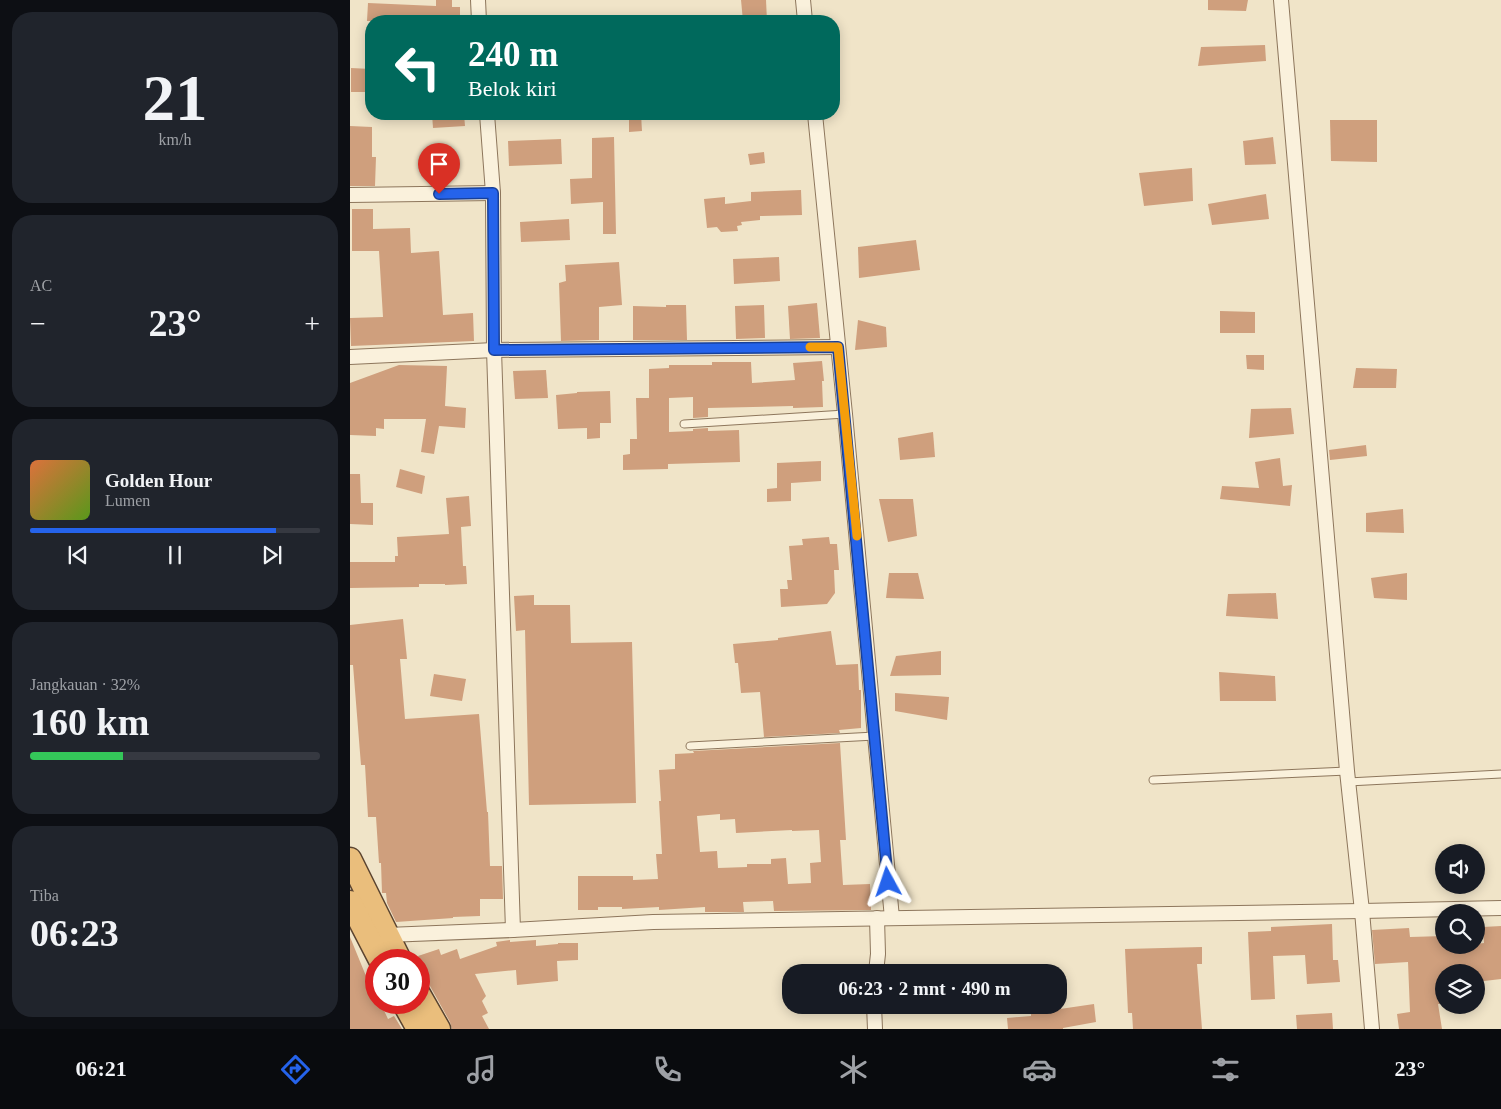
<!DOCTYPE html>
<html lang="id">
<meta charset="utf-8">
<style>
:root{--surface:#171b24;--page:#20242c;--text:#f1f3f6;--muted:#9ea1a6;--line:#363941;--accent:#2563eb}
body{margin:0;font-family:"Times New Roman",serif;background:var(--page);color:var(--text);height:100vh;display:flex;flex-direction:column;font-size:19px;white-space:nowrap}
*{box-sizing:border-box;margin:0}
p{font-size:16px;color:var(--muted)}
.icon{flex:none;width:28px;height:28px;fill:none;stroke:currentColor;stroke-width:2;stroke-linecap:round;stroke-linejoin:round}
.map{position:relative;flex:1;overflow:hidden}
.drawer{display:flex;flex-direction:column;gap:12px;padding:12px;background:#0d0f14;width:350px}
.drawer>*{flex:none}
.top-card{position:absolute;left:15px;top:15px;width:475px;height:105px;border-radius:20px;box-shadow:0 2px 12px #0003;background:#00695c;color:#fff;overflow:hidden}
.fabs{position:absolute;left:1085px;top:844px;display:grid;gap:10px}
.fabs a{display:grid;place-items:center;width:50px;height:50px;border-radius:50%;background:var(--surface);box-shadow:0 2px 12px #0003;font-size:25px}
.speed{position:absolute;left:15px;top:949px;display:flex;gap:10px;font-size:25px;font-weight:700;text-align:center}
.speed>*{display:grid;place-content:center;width:65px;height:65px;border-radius:50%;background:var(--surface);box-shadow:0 2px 12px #0003;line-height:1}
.speed .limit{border:8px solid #d22;background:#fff;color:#111}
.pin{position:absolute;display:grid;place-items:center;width:42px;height:42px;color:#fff;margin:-51px -21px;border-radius:50% 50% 50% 0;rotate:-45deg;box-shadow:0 0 5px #0007}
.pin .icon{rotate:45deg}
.me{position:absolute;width:55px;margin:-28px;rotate:355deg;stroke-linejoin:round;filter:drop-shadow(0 0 4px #0008)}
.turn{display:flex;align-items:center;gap:18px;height:105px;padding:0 20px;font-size:22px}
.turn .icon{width:65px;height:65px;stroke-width:2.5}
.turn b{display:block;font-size:35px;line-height:42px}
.big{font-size:38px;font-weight:700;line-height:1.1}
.drawer .card{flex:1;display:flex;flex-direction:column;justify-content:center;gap:8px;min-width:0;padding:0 18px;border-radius:20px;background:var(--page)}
.drawer .dial{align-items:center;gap:0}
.dial b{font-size:65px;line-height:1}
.song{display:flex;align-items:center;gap:15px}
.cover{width:60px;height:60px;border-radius:8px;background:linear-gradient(135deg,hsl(20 70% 55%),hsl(90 70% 35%))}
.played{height:5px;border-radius:2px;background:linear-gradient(90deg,var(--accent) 85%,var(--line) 85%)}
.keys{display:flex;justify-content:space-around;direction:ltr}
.heat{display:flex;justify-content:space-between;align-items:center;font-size:28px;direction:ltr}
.charge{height:8px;border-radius:4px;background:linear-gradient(90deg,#34c759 32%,var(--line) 0)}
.trip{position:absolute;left:432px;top:964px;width:285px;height:50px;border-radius:20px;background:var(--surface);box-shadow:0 2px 12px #0003;font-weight:700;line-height:50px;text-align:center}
.tabs{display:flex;height:80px;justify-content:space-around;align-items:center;background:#090b0e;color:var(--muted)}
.tabs .icon{width:35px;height:35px}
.tabs .active{color:var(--accent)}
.tabs b{font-size:22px;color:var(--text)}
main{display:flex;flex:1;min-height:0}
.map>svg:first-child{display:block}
.building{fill:#cf9f7d;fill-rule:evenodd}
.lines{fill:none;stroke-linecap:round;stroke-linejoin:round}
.service-casing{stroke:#8d765c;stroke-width:9}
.minor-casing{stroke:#8d765c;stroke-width:16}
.trunk-casing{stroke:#5b4430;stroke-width:25}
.service{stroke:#faf1dc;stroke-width:7}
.minor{stroke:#faf1dc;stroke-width:14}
.trunk{stroke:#eabe7c;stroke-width:22}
.route-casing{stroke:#184099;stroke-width:12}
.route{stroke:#2563eb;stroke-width:9}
.slow{stroke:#f59e0b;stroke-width:9}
</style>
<main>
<section class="drawer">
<div class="card dial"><b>21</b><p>km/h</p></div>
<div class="card"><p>AC</p>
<div class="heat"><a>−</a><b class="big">23°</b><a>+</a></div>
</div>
<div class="card">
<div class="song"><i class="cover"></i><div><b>Golden Hour</b><p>Lumen</p></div></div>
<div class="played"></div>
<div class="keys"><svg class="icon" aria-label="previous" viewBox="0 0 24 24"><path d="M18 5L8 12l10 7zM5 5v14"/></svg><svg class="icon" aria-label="pause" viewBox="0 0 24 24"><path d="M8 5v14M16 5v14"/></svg><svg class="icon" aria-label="next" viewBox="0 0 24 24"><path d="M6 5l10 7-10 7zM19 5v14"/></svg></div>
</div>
<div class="card"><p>Jangkauan · 32%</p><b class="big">160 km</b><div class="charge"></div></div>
<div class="card"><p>Tiba</p><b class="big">06:23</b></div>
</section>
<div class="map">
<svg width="1151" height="1029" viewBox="0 0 1151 1029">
<rect width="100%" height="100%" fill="#f0e4c8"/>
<g class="building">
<path d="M86,0h16v7h8v8l-28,2v4h-65l1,-18 68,3z"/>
<path d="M391,0h25l1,21h-24z"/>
<path d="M858,0h40l-2,11 -38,-1z"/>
<path d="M915,45l1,16 -68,5 3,-19z"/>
<path d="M1,68l20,1v23h-20z"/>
<path d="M82,114h32l1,12 -32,2z"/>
<path d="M279,114h12l1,17 -13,1z"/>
<path d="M980,120h47v42l-46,-1z"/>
<path d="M0,126l22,1v30h4l-1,29h-25z"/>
<path d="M264,137l2,97h-13v-32l-32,2 -1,-25 22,-1v-40z"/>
<path d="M923,137l3,27 -31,1 -2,-24z"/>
<path d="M211,139l1,25 -53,2 -1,-25z"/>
<path d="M414,152l1,11 -15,2 -2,-11z"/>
<path d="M842,168l1,33 -49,5 -5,-33z"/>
<path d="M451,190l1,25 -42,1v4l-19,2 1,3 -5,1 1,5 -17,1 -4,-5 -10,1 -3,-29 21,-2v7l26,-3v-9z"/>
<path d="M916,194l3,25 -57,6 -4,-21z"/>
<path d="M2,209h21v20l37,-1 1,25 28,-2 4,64 30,-2 1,28 -123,5 -1,-28 33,-1 -4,-66h-27z"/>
<path d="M219,219l1,21 -49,2 -1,-20z"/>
<path d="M566,240l4,30 -61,8 -1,-31z"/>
<path d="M429,257l1,24 -46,3 -1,-25z"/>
<path d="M269,262l3,43 -23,2v33l-38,1 -2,-58 7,-2 -1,-16z"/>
<path d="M467,303l3,35 -30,1 -2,-33z"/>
<path d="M316,305h20l1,35h-54v-34l33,1z"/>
<path d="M414,305l1,33 -29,1 -1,-33z"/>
<path d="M870,311l35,1v21h-35z"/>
<path d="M508,320l28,7 1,20 -32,3z"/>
<path d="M896,355h18v15l-17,-1z"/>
<path d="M472,361l2,20h-2l1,26 -30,1v-2l-85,2v9l-15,1v-21l-24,1v34l24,-1v-2l15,-1v3l31,-1 1,32 -72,2v5l-45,1v-15l7,-1v-15h7l-1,-41h13v-29l20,-1v-3h43v-3h39l1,21 43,-3 -2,-17z"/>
<path d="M49,365l48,1 -2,40 21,2 -1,20 -26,-2 -5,28 -13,-2 5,-33h-42v10l-8,-1v8l-26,-1v-52z"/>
<path d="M1006,368l41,1 -1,19h-43z"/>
<path d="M196,370l2,28 -33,1 -2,-28z"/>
<path d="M260,391l1,32h-11v15l-13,1v-11l-29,1 -2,-34 21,-2v-1z"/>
<path d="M941,408l3,26 -45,4 2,-29z"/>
<path d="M583,432l2,25 -35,3 -2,-22z"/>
<path d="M1016,445l1,11 -37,4 -1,-10z"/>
<path d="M930,458l3,28 9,-1 -2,21 -70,-7 2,-13 37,2 -4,-26z"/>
<path d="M471,461v20l-30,2v18l-24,1v-13l10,-1v-25z"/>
<path d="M50,469l25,7 -3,18 -26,-7z"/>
<path d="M0,474h10l1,29h12v22l-23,-1z"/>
<path d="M119,496l2,30 -10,1 2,39h3l1,18 -22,1v-1h-26v3l-69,1v-26h45v-6h3l-1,-19 52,-3 -3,-36z"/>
<path d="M529,499h34l4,37 -29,6z"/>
<path d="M1053,509l1,24 -38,-1v-19z"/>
<path d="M479,537l1,7h7l2,26h-5l1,23 -8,11 -46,3 -1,-18h8l-1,-9h5l-3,-34 14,-1 -1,-6z"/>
<path d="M539,573h29l6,26 -38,-1z"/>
<path d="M1057,573v27l-33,-2 -3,-20z"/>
<path d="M926,593l2,26 -52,-3 2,-22z"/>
<path d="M184,595v10h36l1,38 61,-1 4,161 -107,2 -4,-175 -9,1 -2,-35z"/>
<path d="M53,619l4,40h-7l5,60 74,-5 8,98h1l2,54h12l1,33h-23v17l-27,1v1l-57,4 -9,-19 -1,-10h-4l-1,-30h-2l-3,-46h-8l-3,-52h-4l-8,-100h-3v-40z"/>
<path d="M481,631l5,34 22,-1 1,26h2v38l-22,2 1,3 -76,4 -4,-45 -19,1 -3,-30h-3l-2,-19 45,-4v-2z"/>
<path d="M591,651v24l-51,1 6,-20z"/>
<path d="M869,672l56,4 1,25h-56z"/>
<path d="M84,674l32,5 -4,22 -32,-5z"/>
<path d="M545,693l54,4 -2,23 -52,-9z"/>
<path d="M490,743l6,97h-6l3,45 27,-1 1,26 -97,1 -1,-10 -30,1 1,10h-39v-5l-46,3v-3l-37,2v-2h-24v3h-20v-34h55v4l25,-1 -2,-25h6l-3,-53h2l-2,-31 16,-1v-15l19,-1 -1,-2zM370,814v6l15,-1 1,14 56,-3v1l27,-1 2,32 -11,1 1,20 -23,1 -2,-26 -15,1v5h-24v3l-29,1 -1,-17 -17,1 -3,-36z"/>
<path d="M982,924l1,36h5l2,22 -33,2 -2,-29 -32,1 2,43 -24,1 -3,-68 23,-1v-4z"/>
<path d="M1151,926v53l-25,3v-10h-32v32h-6l4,25h-43l-2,-15 13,-2 -2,-50 -33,2 -3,-34 37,-2 1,9 34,-1v9h32v-1l8,-1 -1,-16z"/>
<path d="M0,937l25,61 1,-1v5h4l8,17 6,-3 8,13h-52z"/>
<path d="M160,940v2l26,-2v6l22,-2v-1h20v17l-21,1 1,20 -41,4 -1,-15 -41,4 11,22 -4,5 6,12 -6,3 7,13h-37l-2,-7 -20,-36 -12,-30 21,-7 2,6 16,-6 3,10 37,-13 -1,-4z"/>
<path d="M852,947v17h-5l5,65h-69l-1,-16h-4l-3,-64z"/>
<path d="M744,1004l2,18 -33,6v1h-55l-1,-11 24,-2v-5l29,-3v1z"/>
<path d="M982,1013l1,16h-36l-1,-14z"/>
</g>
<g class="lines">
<g class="service-casing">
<g id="service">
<path d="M334,424l161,-10"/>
<path d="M340,746l185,-10"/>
<path d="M803,780l194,-9"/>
<path d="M998,782l153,-8"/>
</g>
</g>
<g class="minor-casing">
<g id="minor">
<path d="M128,0l1,21"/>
<path d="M453,0l2,21"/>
<path d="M931,0l66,771 15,140 10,118"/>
<path d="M137,114l6,79 1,157 19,580"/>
<path d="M465,114l30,300 47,504"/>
<path d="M0,195l143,-2"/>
<path d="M0,357l144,-7 344,-3"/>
<path d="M37,935l126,-5 140,-8 709,-11 139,-3"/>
<path d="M526,972l2,-18 -1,-36"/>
<path d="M524,1005l1,24"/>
</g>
</g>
<g class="trunk-casing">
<g id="trunk">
<path d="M0,859l50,101"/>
<path d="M0,902l30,58"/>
<path d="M69,994l20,35"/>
<path d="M53,1002l15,27"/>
</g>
</g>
<use href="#service" class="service"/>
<use href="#minor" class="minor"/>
<use href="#trunk" class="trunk"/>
</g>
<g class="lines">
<g class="route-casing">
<path id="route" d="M89,194l54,-1 1,157 344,-3 50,535"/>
</g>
<use href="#route" class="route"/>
<path class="slow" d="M460,347h28l19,189"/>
</g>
</svg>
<div class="fabs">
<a><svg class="icon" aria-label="sound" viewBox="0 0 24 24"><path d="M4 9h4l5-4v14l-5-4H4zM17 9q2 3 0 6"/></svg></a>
<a><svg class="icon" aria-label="search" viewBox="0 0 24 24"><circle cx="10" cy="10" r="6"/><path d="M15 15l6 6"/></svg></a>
<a><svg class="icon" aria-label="layers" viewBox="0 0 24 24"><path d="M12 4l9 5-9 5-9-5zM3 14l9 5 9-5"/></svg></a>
</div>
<div class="speed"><div class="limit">30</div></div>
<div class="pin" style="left:89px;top:194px;background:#d93025"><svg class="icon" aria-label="arrive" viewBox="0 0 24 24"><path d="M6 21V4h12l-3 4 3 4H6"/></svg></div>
<svg class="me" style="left:538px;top:882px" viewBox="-20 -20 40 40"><path d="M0-17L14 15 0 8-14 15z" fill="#2563eb" stroke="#fff" stroke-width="4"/></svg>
<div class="trip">06:23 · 2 mnt · 490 m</div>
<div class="top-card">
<div class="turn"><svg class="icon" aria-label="left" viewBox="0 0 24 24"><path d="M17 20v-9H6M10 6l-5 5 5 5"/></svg><div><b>240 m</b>Belok kiri</div></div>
</div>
</div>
</main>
<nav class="tabs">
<b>06:21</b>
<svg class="icon active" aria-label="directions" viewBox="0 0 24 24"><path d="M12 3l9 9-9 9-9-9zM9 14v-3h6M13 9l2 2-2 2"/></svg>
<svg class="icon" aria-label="music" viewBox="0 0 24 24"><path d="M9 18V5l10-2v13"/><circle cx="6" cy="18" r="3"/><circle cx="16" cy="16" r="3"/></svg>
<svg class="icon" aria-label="phone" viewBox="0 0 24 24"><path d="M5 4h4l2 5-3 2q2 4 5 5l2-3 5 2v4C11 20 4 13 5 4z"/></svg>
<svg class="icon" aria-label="climate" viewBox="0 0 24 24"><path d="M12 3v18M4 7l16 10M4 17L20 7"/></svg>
<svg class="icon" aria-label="car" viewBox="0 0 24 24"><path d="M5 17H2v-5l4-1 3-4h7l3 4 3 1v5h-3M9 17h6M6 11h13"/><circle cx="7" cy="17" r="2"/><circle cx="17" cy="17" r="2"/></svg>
<svg class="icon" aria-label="filters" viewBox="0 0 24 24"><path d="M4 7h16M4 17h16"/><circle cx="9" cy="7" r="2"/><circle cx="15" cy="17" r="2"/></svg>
<b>23°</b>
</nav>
